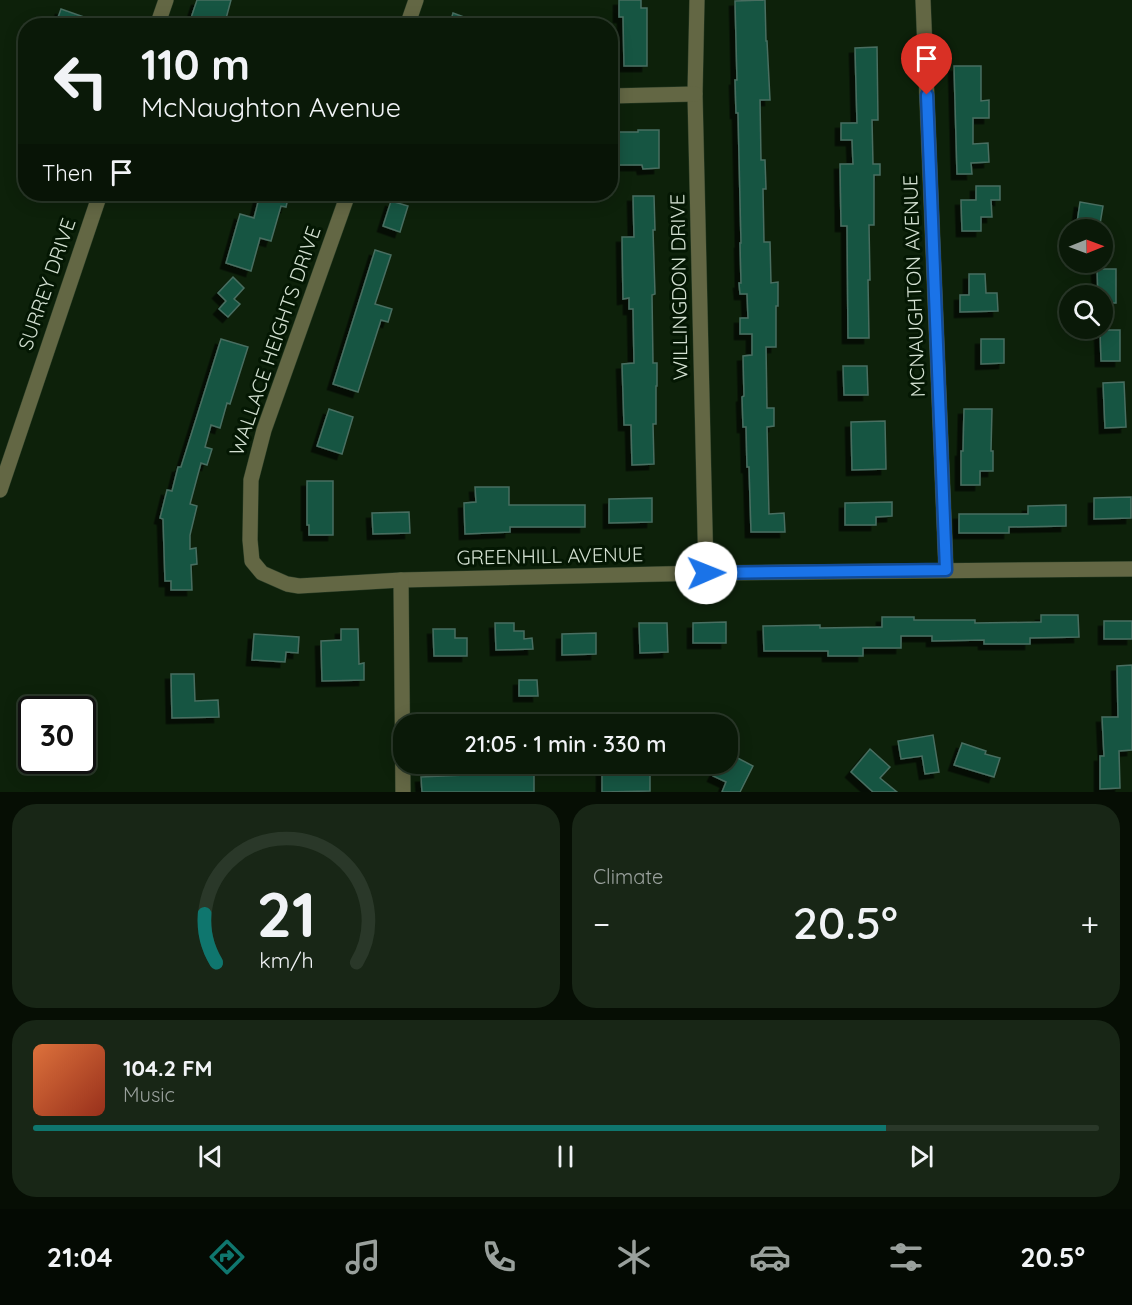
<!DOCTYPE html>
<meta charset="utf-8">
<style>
:root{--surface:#0a1908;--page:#182616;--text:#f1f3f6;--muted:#99a09c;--line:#2a3829;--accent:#0f766e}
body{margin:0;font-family:Quicksand,sans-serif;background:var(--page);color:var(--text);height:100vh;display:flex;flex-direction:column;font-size:22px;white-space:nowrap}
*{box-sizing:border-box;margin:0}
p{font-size:20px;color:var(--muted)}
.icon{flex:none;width:33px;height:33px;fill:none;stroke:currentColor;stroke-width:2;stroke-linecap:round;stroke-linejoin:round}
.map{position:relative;height:792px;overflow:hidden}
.side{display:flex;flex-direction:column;gap:12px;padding:12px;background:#060e04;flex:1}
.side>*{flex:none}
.guide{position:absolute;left:18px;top:18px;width:600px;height:183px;border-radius:24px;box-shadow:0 3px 15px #0003,0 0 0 2px var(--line);background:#0a1908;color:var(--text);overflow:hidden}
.needle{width:39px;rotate:89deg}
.fabs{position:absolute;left:1059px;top:219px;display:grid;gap:12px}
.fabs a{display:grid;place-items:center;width:54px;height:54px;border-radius:50%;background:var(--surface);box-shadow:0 3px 15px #0003,0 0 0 2px var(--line);font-size:30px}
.speed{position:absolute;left:18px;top:696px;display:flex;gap:12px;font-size:30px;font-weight:700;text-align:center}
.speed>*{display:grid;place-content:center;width:78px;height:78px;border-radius:50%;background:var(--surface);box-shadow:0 3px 15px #0003,0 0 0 2px var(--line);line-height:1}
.speed .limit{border:3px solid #111;border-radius:9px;background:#fff;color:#111}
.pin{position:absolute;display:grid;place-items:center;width:51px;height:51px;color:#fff;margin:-62px -26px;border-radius:50% 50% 50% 0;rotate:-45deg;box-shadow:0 0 6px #0007}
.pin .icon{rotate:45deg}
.me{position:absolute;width:66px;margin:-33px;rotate:89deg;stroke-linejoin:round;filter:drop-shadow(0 0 4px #0008)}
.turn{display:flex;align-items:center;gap:21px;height:126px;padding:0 24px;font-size:27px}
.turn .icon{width:78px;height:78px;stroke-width:2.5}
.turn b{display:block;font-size:42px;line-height:51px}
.then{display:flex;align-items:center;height:57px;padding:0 24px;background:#0003;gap:12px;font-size:22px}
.big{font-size:45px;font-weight:600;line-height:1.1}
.side .widget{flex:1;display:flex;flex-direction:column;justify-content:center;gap:9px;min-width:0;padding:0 21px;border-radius:24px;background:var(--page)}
.side .dial{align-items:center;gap:0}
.dial svg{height:156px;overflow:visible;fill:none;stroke:var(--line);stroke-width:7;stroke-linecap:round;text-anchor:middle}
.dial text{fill:var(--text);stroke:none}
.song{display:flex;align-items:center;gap:18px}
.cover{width:72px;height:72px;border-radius:9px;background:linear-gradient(135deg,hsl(20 70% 55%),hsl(10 70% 35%))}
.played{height:6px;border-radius:3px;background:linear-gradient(90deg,var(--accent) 80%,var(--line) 80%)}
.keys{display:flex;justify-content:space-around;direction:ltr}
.heat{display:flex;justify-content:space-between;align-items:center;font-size:33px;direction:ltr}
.side .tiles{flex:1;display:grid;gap:12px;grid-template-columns:1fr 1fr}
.widget:last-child{grid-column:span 2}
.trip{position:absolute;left:393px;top:714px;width:345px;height:60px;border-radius:24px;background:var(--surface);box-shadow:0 3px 15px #0003,0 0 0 2px var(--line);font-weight:600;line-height:60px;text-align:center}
.tabs{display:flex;height:96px;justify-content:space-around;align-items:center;background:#040a03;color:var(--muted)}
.tabs .icon{width:42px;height:42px}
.tabs .active{color:var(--accent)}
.tabs b{font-size:27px;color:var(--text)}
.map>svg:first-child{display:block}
.building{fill:#155442;stroke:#486e61;stroke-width:1.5;filter:url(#shadow)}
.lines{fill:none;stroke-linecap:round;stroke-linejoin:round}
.minor-casing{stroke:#293c26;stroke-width:16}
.minor{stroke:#636744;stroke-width:15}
.route-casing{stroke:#114b97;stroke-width:15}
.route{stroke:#1a73e8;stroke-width:10}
.labels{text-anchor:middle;stroke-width:6;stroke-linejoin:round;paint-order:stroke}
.street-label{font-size:20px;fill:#d4e1d2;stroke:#041703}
</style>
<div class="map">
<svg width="1132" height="792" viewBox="0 0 1132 792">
<defs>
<filter id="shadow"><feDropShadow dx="-5.5" dy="5.5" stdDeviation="0" flood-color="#0009"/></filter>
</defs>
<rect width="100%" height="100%" fill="#0d210a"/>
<g class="building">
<path d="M197,0h34l-7,26h-19l-15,-5z"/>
<path d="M619,0h22v8h6v58h-23l-1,-49h-4z"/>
<path d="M765,0l1,41h1l3,59h-10l1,60h4l1,29h-3l1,53h6l1,41 7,-1v24h-2v41h-10l1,61h7v18l-7,1 2,87 15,-1 1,19h-34l-2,-65h-2l-1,-40h-3l-1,-30 2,-1 -1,-40 9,-1v-21h-12v-16h8l-1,-24h-7l-1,-11h2l-1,-40h1l-3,-130h-2l-1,-33h2l-2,-79z"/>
<path d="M61,9l43,15v2h-49z"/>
<path d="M453,13l30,11v2h-34z"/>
<path d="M877,47l1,73h-6l1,44h7v11h-6v50h-5l1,55h-2l1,58h-21l-1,-112h-6l-1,-62h13l-1,-24h-11v-17h16l-2,-75z"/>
<path d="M954,66h27v35l8,-1v18h-16v26l15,-1 1,19 -18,1 1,11h-15z"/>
<path d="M638,130h21v38l-16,1 -1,-4h-32v-33h28z"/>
<path d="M976,186h24v14h-9l1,17h-11v14h-19l-1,-31h15z"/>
<path d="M260,194h29l-3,13 -5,-1 -10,35 -11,-3 -9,33 -25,-8 14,-49 14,4z"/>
<path d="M633,196h21l1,34h-2l2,64 -3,1 1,68h4v23h-1v38h-3l1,40 -22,1 -1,-40h-7l-2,-61 12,-1 -1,-54h-4v-11l-6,1 -1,-62h12z"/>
<path d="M391,201l17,5 -8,26 -17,-6z"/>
<path d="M1080,202l23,4 -4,24h-23z"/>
<path d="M375,250l16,5 -16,49 17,5 -4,13 -7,-2 -23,72 -25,-8z"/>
<path d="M1097,269h19v34h-14v-7h-4z"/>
<path d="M969,274h16l1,19h11l1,18 -38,1v-17h9z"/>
<path d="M233,277l11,11 -10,11 6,5 -12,13 -9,-8 7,-8 -8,-8z"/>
<path d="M1100,330h20v31h-19z"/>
<path d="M221,339l27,8 -18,57 -3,-1 -7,25 -9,-3 -6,22 7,2 -5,16 -6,-2 -11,41 7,2 -7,29v14l6,-1 1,16 -6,1 1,25h-21v-9h-6l-2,-62 -3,-1 7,-28 5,1 6,-24h3z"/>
<path d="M981,339h23v24l-23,1z"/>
<path d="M843,366h24l1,29h-24z"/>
<path d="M1124,382l2,45 -21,1 -2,-45z"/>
<path d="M329,409l24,8 -11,37 -25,-8z"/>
<path d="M964,409h28l-1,42h2v20h-13v14h-19v-34h2z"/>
<path d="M885,421l1,48 -34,1 -1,-48z"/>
<path d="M307,481h26v54h-24v-10h-2z"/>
<path d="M475,487h34v18h76v22h-75v5l-45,2 -1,-31 12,-1z"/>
<path d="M1131,497v21l-37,1v-21z"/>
<path d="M652,498v24l-43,1v-24z"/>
<path d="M892,502v14l-16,1v8h-31v-22z"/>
<path d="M1066,505v21l-57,1v6h-50v-19h69v-8z"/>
<path d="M409,512l1,21 -37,1 -1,-21z"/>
<path d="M1041,615h37l1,22 -49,1v6h-46v-4l-52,1v-5h-31v12h-38v8h-35v-5h-64l-1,-25 57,-1v3l62,-1v-10h32v3h61v3l66,-1z"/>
<rect x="1104" y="621" width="28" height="18"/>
<path d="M726,622v21h-33v-20z"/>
<path d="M495,623h19v8h10v8l8,-1 1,11 -37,1z"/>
<path d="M639,623h28l1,29 -28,1z"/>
<path d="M341,629h17l1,35 5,-1v17l-42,1 -1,-40 20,-1z"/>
<path d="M433,629h22v9h12v18h-33z"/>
<path d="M596,633v21l-34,1v-21z"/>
<path d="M254,634l45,3 -1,16 -12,-1 -1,10 -33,-2z"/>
<path d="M1132,665v85l-13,1 1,37 -20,1v-33h4l-2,-39h16l-1,-51z"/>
<path d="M171,674h23l1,27 23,-1 1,17 -47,1z"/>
<path d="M519,680h18l1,16h-19z"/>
<path d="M933,735l6,37 -14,2 -3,-18 -21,3 -3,-18z"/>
<path d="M962,743l24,8 -1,3 15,4 -6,19 -40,-12z"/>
<path d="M870,749l20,18 -10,11 17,14h-24l-22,-20z"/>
<path d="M728,753l25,13 -13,26h-18l4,-10 -13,-6 6,-12h9z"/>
<path d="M602,764h48v27l-48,1z"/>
<path d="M534,772v20h-112l-1,-15z"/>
</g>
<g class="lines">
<g class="minor-casing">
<g id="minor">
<path d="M697,0l-2,94 11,479"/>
<path d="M923,0l23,570"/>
<path d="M157,26l9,-26"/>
<path d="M407,26l9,-26"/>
<path d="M610,96l85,-2"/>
<path d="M348,194l-84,236 -13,50 -1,60 2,21 10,12 25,11 12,2 102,-6 305,-7 426,-4"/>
<path d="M0,490l100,-296"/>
<path d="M401,580l2,212"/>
</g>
</g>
<use href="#minor" class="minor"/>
</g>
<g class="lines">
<g class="route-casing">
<path id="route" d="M706,573l240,-3 -19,-475"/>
</g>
<use href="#route" class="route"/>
</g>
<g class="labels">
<g class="street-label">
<text transform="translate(47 284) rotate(-71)" y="7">SURREY DRIVE</text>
<text transform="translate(914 286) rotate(-92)" y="7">MCNAUGHTON AVENUE</text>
<text transform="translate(679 287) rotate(-91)" y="7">WILLINGDON DRIVE</text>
<text transform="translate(275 341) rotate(-71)" y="7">WALLACE HEIGHTS DRIVE</text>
<text transform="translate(550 556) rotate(-1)" y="7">GREENHILL AVENUE</text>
</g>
</g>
</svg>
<div class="fabs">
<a><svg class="needle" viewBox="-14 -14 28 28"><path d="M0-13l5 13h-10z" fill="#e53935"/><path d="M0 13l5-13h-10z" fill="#99a09c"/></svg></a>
<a><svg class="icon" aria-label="search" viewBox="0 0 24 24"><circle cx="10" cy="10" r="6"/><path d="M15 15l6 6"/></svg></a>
</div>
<div class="speed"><div class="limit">30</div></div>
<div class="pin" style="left:927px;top:95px;background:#d93025"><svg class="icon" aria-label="arrive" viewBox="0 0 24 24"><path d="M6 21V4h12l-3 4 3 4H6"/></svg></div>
<svg class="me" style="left:706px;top:573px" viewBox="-20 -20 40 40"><circle r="19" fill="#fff"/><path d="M0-13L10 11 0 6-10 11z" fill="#1a73e8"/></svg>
<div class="trip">21:05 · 1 min · 330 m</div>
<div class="guide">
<div class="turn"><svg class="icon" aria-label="left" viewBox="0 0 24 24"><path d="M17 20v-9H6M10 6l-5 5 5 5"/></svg><div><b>110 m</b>McNaughton Avenue</div></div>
<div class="then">Then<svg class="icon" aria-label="arrive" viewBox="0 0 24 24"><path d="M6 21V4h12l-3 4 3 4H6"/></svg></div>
</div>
</div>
<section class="side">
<div class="tiles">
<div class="widget dial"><svg viewBox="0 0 100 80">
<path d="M14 69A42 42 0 1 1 86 69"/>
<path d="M14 69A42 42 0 0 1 8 44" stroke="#0f766e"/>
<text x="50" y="56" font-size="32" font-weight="700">21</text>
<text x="50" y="72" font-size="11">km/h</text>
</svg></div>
<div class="widget"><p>Climate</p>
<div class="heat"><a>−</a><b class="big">20.5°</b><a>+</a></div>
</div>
<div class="widget">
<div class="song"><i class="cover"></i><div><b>104.2 FM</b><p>Music</p></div></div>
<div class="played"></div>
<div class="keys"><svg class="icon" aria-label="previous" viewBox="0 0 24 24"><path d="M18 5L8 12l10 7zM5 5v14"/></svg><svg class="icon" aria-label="pause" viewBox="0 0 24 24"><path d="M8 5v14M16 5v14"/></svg><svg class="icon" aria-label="next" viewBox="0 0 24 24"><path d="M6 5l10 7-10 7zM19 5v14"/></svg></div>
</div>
</div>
</section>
<nav class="tabs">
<b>21:04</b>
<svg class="icon active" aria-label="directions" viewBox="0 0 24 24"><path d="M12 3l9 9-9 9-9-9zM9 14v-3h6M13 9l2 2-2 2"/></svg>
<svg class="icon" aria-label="music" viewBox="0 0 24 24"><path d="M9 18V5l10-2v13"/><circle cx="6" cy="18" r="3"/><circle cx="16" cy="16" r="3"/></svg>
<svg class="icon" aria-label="phone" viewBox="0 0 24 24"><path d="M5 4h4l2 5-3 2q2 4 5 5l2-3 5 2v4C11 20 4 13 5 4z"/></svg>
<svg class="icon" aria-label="climate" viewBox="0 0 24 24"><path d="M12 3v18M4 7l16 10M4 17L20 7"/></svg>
<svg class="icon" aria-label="car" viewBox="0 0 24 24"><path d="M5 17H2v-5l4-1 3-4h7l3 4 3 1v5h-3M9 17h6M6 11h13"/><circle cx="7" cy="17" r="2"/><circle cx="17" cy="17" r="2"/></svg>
<svg class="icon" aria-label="filters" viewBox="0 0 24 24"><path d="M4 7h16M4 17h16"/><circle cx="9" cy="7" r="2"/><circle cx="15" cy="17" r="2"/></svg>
<b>20.5°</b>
</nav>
